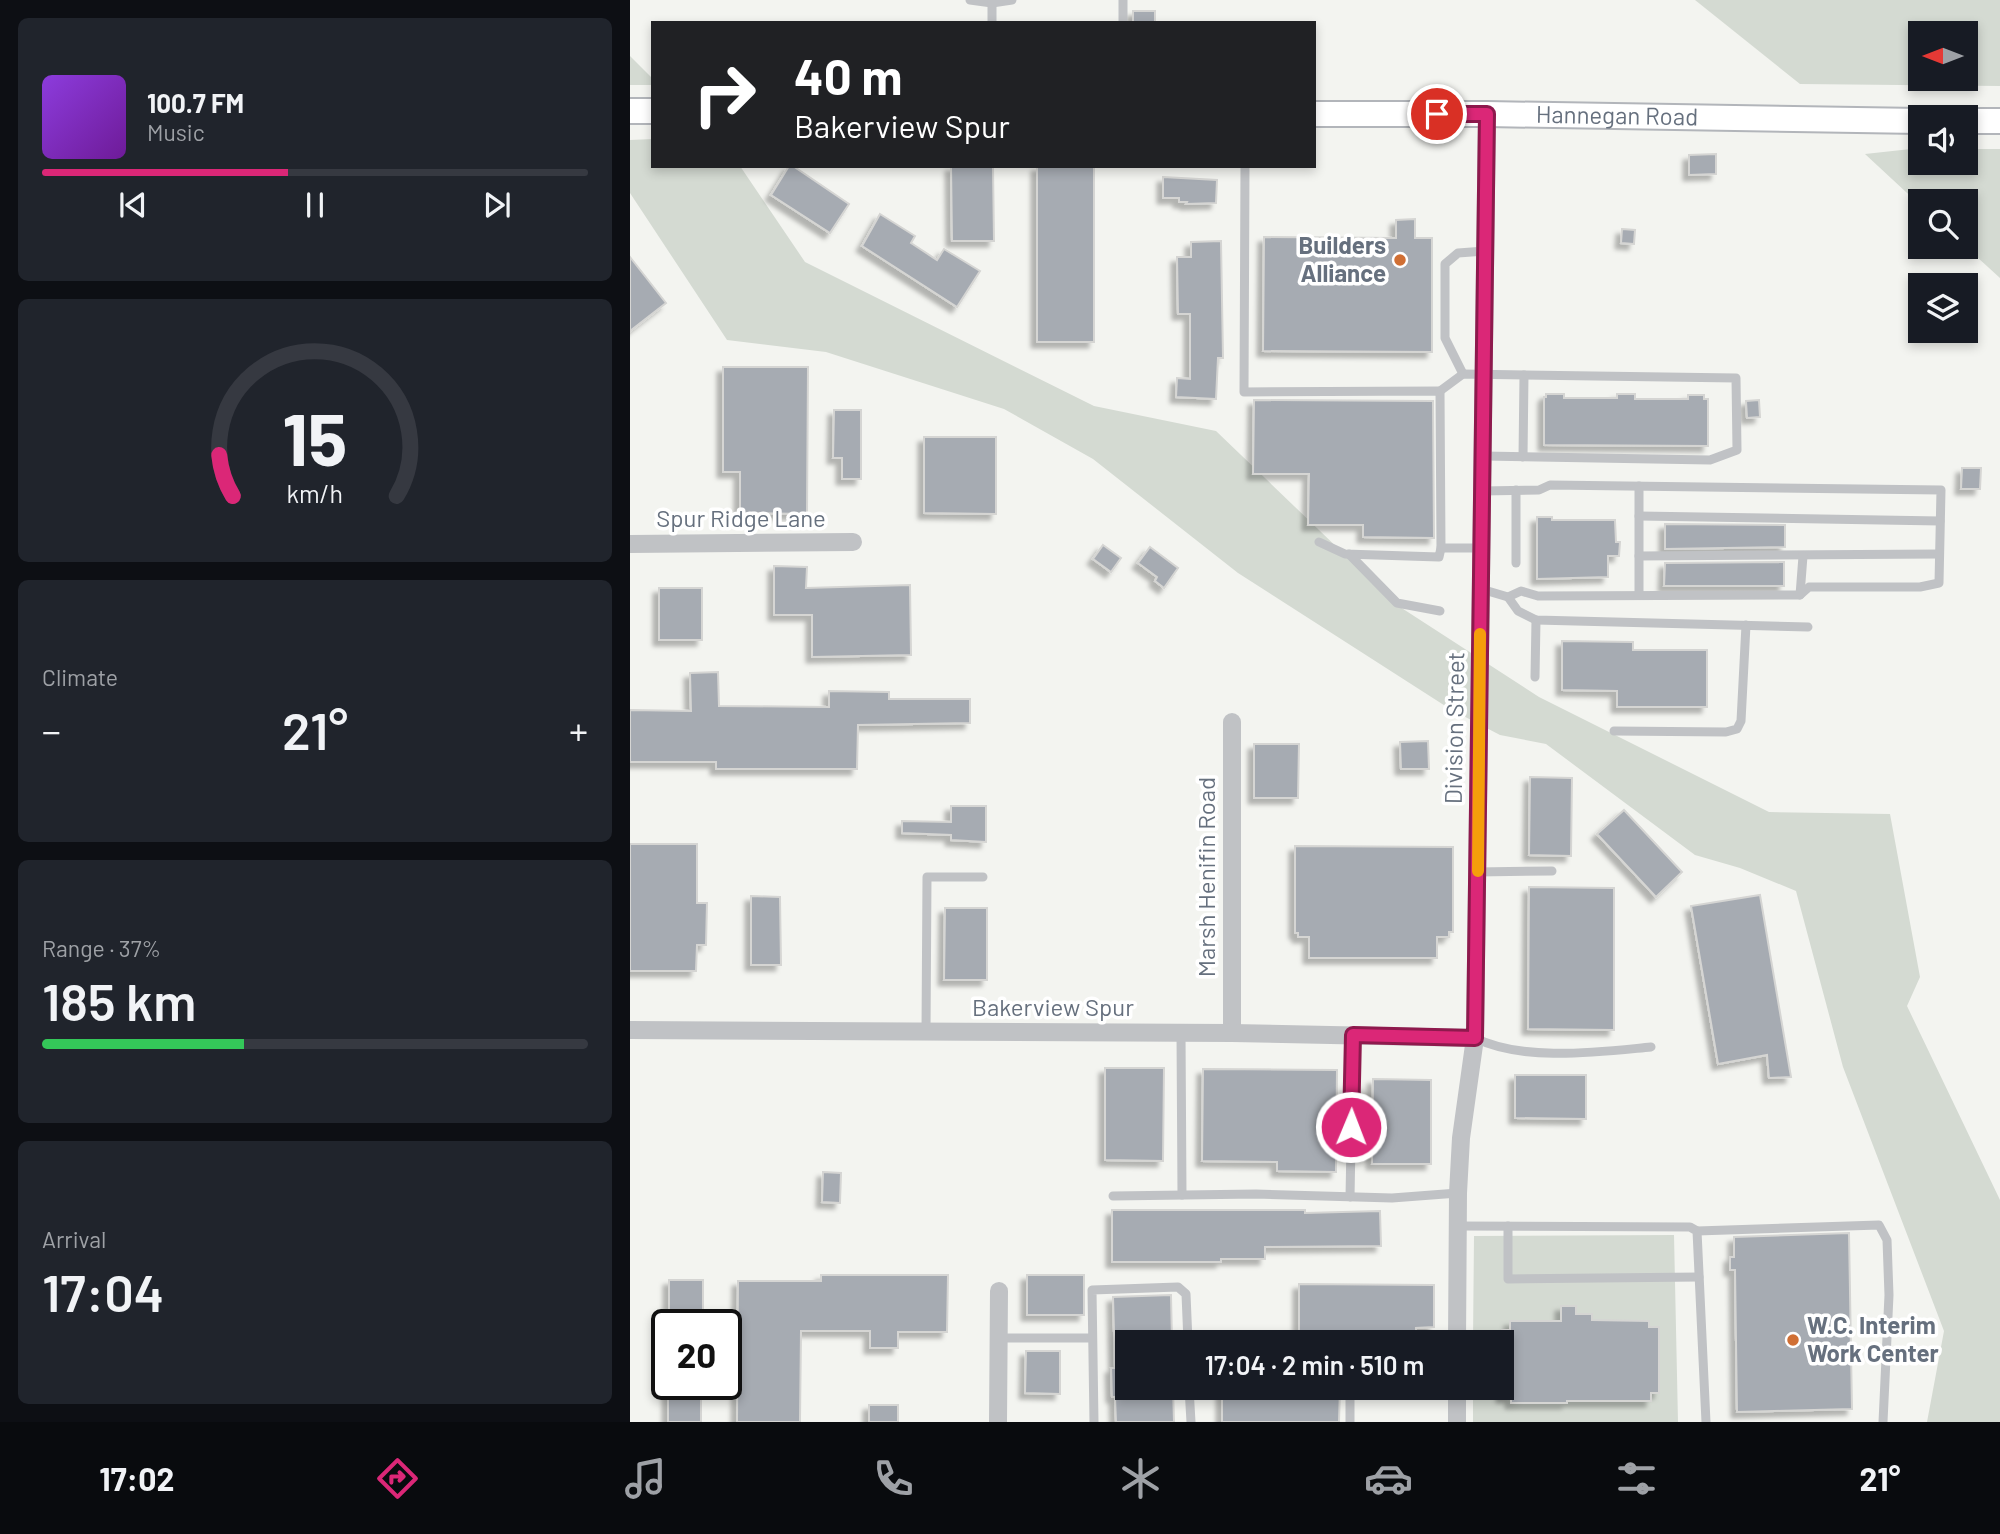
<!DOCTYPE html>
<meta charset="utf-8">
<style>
:root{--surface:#171b24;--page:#20242c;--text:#f1f3f6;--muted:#9ea1a6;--line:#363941;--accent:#db2777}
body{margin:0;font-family:Barlow,sans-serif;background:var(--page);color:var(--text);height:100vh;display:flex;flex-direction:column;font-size:26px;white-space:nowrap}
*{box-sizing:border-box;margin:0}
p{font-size:23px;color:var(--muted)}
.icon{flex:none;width:38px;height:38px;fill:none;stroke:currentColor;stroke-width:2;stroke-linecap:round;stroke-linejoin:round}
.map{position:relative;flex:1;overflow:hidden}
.sheet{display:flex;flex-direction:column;gap:18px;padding:18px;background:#0d0f14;width:630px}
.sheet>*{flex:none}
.banner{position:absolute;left:21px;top:21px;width:665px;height:147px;border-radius:0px;box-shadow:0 4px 10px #0003;background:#202124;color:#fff;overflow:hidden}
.needle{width:46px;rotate:270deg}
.fabs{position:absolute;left:1278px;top:21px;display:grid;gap:14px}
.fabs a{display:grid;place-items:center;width:70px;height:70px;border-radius:0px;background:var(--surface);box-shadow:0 4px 10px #0003;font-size:35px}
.speed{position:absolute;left:21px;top:1309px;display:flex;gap:14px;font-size:35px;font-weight:700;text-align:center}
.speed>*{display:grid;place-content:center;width:91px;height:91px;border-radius:50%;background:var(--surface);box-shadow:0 4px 10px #0003;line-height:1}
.speed .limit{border:4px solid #111;border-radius:10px;background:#fff;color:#111}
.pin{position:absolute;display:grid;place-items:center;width:60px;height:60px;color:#fff;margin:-30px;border:4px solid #fff;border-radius:50%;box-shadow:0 2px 7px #0007}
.me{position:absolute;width:77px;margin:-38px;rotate:1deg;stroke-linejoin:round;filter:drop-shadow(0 0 5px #0008)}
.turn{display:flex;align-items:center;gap:24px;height:147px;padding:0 28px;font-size:32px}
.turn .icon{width:91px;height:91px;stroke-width:2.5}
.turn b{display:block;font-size:49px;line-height:60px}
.big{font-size:52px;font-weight:600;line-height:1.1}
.sheet .tile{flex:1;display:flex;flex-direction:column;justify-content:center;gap:10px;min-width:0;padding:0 24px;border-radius:10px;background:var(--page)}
.sheet .dial{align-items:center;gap:0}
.dial svg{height:182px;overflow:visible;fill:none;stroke:var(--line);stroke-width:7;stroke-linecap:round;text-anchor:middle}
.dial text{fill:var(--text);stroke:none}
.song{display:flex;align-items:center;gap:21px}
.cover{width:84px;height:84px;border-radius:10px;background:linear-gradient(135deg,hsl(270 70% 55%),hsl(280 70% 35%))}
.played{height:7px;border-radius:4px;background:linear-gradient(90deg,var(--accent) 45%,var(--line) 45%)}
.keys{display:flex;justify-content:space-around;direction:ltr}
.heat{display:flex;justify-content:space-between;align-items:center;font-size:38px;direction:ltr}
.charge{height:10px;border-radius:5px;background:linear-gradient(90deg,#34c759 37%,var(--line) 0)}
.trip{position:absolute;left:485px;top:1330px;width:399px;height:70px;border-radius:0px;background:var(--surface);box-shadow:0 4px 10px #0003;font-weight:600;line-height:70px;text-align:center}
.menu{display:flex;height:112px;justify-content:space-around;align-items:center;background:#090b0e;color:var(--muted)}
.menu .icon{width:49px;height:49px}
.menu .current{color:var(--accent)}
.menu b{font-size:32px;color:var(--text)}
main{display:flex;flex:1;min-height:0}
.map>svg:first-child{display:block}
.green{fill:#d4dad2;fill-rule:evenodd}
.building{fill:#a6abb2;stroke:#d5d5d3;stroke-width:2;filter:url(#shadow)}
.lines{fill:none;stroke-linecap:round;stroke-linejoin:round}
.secondary-casing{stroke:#b2b5ba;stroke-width:28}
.service{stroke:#c0c2c5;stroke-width:9}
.minor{stroke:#c0c2c5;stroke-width:18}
.secondary{stroke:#fff;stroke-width:24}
.route-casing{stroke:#8e194d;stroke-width:18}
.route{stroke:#db2777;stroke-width:12}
.slow{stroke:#f59e0b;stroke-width:12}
.poi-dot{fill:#d06f34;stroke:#fff;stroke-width:2.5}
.labels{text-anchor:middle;stroke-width:7;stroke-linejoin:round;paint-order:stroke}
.street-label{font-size:24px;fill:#66707e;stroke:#fff}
.poi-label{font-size:24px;font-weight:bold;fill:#66707e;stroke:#fff;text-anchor:end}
</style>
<main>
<section class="sheet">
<div class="tile">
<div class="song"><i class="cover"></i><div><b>100.7 FM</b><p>Music</p></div></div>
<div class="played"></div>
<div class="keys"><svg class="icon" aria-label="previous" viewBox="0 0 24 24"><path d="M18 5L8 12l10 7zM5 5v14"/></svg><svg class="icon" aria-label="pause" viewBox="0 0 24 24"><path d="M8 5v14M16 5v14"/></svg><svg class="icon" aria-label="next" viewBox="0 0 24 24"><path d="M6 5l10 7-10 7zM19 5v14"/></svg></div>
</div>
<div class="tile dial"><svg viewBox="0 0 100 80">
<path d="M14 69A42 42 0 1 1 86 69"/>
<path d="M14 69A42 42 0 0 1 8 51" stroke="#db2777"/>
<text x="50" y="56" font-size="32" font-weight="700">15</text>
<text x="50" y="72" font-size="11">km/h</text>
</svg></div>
<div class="tile"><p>Climate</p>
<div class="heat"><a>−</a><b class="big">21°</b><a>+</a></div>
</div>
<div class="tile"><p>Range · 37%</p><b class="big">185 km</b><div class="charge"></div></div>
<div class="tile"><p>Arrival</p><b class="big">17:04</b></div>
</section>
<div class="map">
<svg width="1370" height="1422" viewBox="0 0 1370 1422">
<defs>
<filter id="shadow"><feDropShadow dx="-5.5" dy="5.5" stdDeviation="2" flood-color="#0004"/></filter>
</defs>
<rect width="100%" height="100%" fill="#f3f4f0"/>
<g class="green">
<path d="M1065,0h305v86l-200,-2zM1335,33v46h-45v-46z"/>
<path d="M0,56l23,23v6h-23z"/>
<path d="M23,139v27h87l65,96 289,144 122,25 181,174 142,92 230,115 121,2 30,163 -13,29 93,194v222h-73l17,-91 -101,-264 -47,-176 -56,-23 -45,-13 -149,-111 -46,-9 -50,-26 -212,-136 -145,-114 -89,-50 -178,-57 -99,-12 -97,-147v-53z"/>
<path d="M1290,148v15h45v-14h35v129l-35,-32v-45h-45v4l-55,-51z"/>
<path d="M1044,1235l4,187h-205v-34h29v-46h-29l1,-106z"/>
</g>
<g class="building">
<rect x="503" y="11" width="22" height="12"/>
<path d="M1086,154v20l-27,1v-20z"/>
<path d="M159,166h4l56,38 -19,29 -59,-38z"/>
<path d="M321,166h42l1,75h-42z"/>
<rect x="407" y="166" width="57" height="176"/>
<path d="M533,177l54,3 -1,23 -30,1 1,-2h-8v-4h-16z"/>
<path d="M250,214l35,22 -4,7 26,17 7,-11 36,22 -23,36 -95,-61z"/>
<path d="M785,219v19h17v114l-169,-1 1,-114 132,1v-18z"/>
<path d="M992,229l13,1 -1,14 -13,-1z"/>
<path d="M591,241l2,117h-5l-2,41 -40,-2 1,-19 13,1v-65h-12l-1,-57h14v-15z"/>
<path d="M0,257l36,46 -36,28z"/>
<path d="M93,367h85l-1,147 -67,-1v-41h-17z"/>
<path d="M916,394h18v4h53v-4h18v5h53v-4h16v4h4v47l-164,-1v-48h2z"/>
<path d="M624,400l179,1 1,137 -71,-1v-12h-55l1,-51h-56z"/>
<path d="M1129,400l1,17 -13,1 -1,-17z"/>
<path d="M204,410h27v69h-19v-21h-9z"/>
<path d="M294,437h72v77l-72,-1z"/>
<path d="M1332,468h19l-1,21h-19z"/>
<path d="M907,517h15v3h63l1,22h4l-1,14h-11v21l-71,2z"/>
<path d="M1035,524l120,1v22l-120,2z"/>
<path d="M473,545l18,13 -10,14 -18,-13z"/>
<path d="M520,547l28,21 -14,20 -9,-7 2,-4 -19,-14z"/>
<path d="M1154,562v24h-120l1,-23z"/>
<path d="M144,566l33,1 -1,21 104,-3 1,70 -99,2v-42h-38z"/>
<rect x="29" y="588" width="43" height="52"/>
<path d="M932,641l71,1v8h74v57h-90v-16l-55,-1z"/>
<path d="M88,672l1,34 110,1v-16l60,1v7h81v24l-112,2 -1,44h-141v-7h-86v-52l61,1 -1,-38z"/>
<path d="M798,741l1,28h-28l-1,-27z"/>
<path d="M624,744h45l-1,54h-44z"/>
<path d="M900,777l42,1 -1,78 -42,-1z"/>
<path d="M321,806h35v36l-35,-2v-5l-49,-2v-12l49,1z"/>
<path d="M994,810l58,62 -26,25 -59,-63z"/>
<path d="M0,844h67v59h10l-1,42h-9l-1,26h-66z"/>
<path d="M665,846l158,1v85h-4v5h-12v21h-128v-21h-11v-4h-3z"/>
<path d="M899,887l85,1v142l-86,-1z"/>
<path d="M1130,895l31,182 -22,1 -2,-23 -49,9 -27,-158z"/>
<path d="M121,896l29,1 1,68h-30z"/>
<path d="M315,908h42v72h-43z"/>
<path d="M475,1068h59l-1,93 -58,-1z"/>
<path d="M573,1069l134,1 -1,102 -59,-1v-9l-75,-1z"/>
<path d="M885,1075h71v44l-71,-1z"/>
<path d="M743,1079l58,1v84h-59z"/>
<path d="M193,1172l18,1 -1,30 -18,-1z"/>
<path d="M482,1210h193v3l75,-2 1,35 -116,1v12h-44v3h-109z"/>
<path d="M1219,1233l3,176 -115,3 -2,-142h-5v-13h4v-20z"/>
<path d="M191,1275h127l-1,57h-49v16h-28v-17h-69l-1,91h-63l1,-141h83z"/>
<rect x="397" y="1275" width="57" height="40"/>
<rect x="39" y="1280" width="34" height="45"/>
<path d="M669,1284l135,1v42l-18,1v14h-117z"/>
<path d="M541,1295l1,47h-45v46h46l1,34h-58l-1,-25h-3l-1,-29h4l-2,-71z"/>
<path d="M931,1306h15v8h16v6l57,1v6h10v66h-8v8h-84v2h-56v-6h-9v-67h8v-9h51z"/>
<path d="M396,1351h34v43l-35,-1z"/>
<rect x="38" y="1384" width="33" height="38"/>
<path d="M592,1388h118l-1,34h-117z"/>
<rect x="239" y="1405" width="29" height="17"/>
</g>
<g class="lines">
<g class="secondary-casing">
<g id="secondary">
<path d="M0,111h23"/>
<path id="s1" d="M684,114h173l433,7"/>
<path d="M1335,121h35"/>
</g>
</g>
<g class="service">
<path d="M340,0l22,3v20"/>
<path d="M493,0v23"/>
<path d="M362,3l20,-3"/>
<path d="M615,166l-1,226 196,-1 1,157 -2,9 -94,-3 -26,-12"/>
<path d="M833,374l-18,-36v-74l13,-11 27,-2"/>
<path d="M810,391l23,-17 273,4 1,72 -27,10 -227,-4"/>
<path d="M893,457l1,-82"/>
<path d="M886,490v73"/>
<path d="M852,491l57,-1 11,-5 391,5 -2,93 -19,4h-111l-9,8 -262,1 -17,-5 -13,6"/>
<path d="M1009,516l301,5"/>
<path d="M811,548h40"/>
<path d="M719,554l48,49 43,8"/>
<path d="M1009,556l300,-2"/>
<path d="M851,589l27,8 10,14 18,9 272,7"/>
<path d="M1009,595v-109"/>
<path d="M1170,595l3,-39"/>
<path d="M905,677l1,-57"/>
<path d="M984,731l112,1 11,-3 4,-8 5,-96"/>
<path d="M847,872l75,-1"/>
<path d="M296,1032l1,-155h56"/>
<path d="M551,1033l1,162"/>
<path d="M845,1038c49,24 123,14 176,9"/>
<path d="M483,1196l143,-2 136,4 66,-5"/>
<path d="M720,1197l3,-162"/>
<path d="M827,1226l233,1 7,4 9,191"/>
<path d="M878,1226v53l191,-2"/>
<path d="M1067,1231l182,-6 8,15 2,55 -6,127"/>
<path d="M369,1338h93"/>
<path d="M559,1388l2,34"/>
<path d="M720,1388v34"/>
<path d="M464,1422l-2,-132 86,-3 8,7 2,48"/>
</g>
<g class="minor">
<path d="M0,544l223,-2"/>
<path d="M602,722v311"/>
<path d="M0,1030l602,3 243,5"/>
<path d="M827,1342l1,-149 3,-55 14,-100 12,-924"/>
<path d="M827,1388v34"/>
<path d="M368,1422l1,-131"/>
</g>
<use href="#secondary" class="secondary"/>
</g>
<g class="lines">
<g class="route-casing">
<path id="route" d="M721,1127l2,-92 122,3 12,-924h-50"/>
</g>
<use href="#route" class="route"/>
<path class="slow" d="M848,871l2,-237"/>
</g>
<g class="poi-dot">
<circle cx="770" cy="260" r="7"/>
<circle cx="1163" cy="1340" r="7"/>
</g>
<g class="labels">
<g class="street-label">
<text dy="8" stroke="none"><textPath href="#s1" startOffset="303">Hannegan Road</textPath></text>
<text x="111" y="527">Spur Ridge Lane</text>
<text transform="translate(825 728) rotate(-89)" y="8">Division Street</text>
<text transform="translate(577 877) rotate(-90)" y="8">Marsh Henifin Road</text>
<text x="423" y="1016">Bakerview Spur</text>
</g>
<g class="poi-label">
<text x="756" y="254">Builders<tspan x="756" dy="28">Alliance</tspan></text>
<text x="1177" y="1334" text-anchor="start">W.C. Interim<tspan x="1177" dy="28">Work Center</tspan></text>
</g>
</g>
</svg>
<div class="fabs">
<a><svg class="needle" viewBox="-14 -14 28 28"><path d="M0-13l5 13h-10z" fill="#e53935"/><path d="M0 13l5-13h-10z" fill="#9ea1a6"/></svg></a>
<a><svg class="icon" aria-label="sound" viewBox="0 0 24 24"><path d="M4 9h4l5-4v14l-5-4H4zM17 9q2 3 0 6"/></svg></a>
<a><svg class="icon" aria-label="search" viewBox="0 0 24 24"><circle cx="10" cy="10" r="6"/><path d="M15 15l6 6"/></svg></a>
<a><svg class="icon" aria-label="layers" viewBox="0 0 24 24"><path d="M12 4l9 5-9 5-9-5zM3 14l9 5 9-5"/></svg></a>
</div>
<div class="speed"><div class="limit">20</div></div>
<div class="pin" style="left:807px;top:114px;background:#d93025"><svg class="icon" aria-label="arrive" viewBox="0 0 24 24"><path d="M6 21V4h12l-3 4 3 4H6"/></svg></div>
<svg class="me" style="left:721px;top:1127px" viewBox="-20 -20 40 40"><circle r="17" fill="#db2777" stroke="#fff" stroke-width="3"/><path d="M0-11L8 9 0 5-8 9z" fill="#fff"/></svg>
<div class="trip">17:04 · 2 min · 510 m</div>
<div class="banner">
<div class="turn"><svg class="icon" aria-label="right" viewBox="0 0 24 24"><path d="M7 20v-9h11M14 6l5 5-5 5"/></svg><div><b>40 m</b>Bakerview Spur</div></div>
</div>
</div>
</main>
<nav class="menu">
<b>17:02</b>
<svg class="icon current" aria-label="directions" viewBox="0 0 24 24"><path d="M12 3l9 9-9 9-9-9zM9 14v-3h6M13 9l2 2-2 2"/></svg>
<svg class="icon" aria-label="music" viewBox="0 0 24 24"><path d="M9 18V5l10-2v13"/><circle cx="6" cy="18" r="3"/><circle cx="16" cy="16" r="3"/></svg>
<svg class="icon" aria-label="phone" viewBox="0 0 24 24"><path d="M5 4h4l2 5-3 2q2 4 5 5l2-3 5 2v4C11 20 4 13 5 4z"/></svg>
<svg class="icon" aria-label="climate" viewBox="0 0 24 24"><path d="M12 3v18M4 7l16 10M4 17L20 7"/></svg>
<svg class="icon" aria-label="car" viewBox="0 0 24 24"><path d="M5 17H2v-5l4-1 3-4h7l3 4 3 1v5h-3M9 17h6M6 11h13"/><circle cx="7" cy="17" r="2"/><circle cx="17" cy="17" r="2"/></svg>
<svg class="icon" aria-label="filters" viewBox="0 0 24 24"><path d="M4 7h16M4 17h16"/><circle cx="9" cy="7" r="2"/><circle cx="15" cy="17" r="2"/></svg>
<b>21°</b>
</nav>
